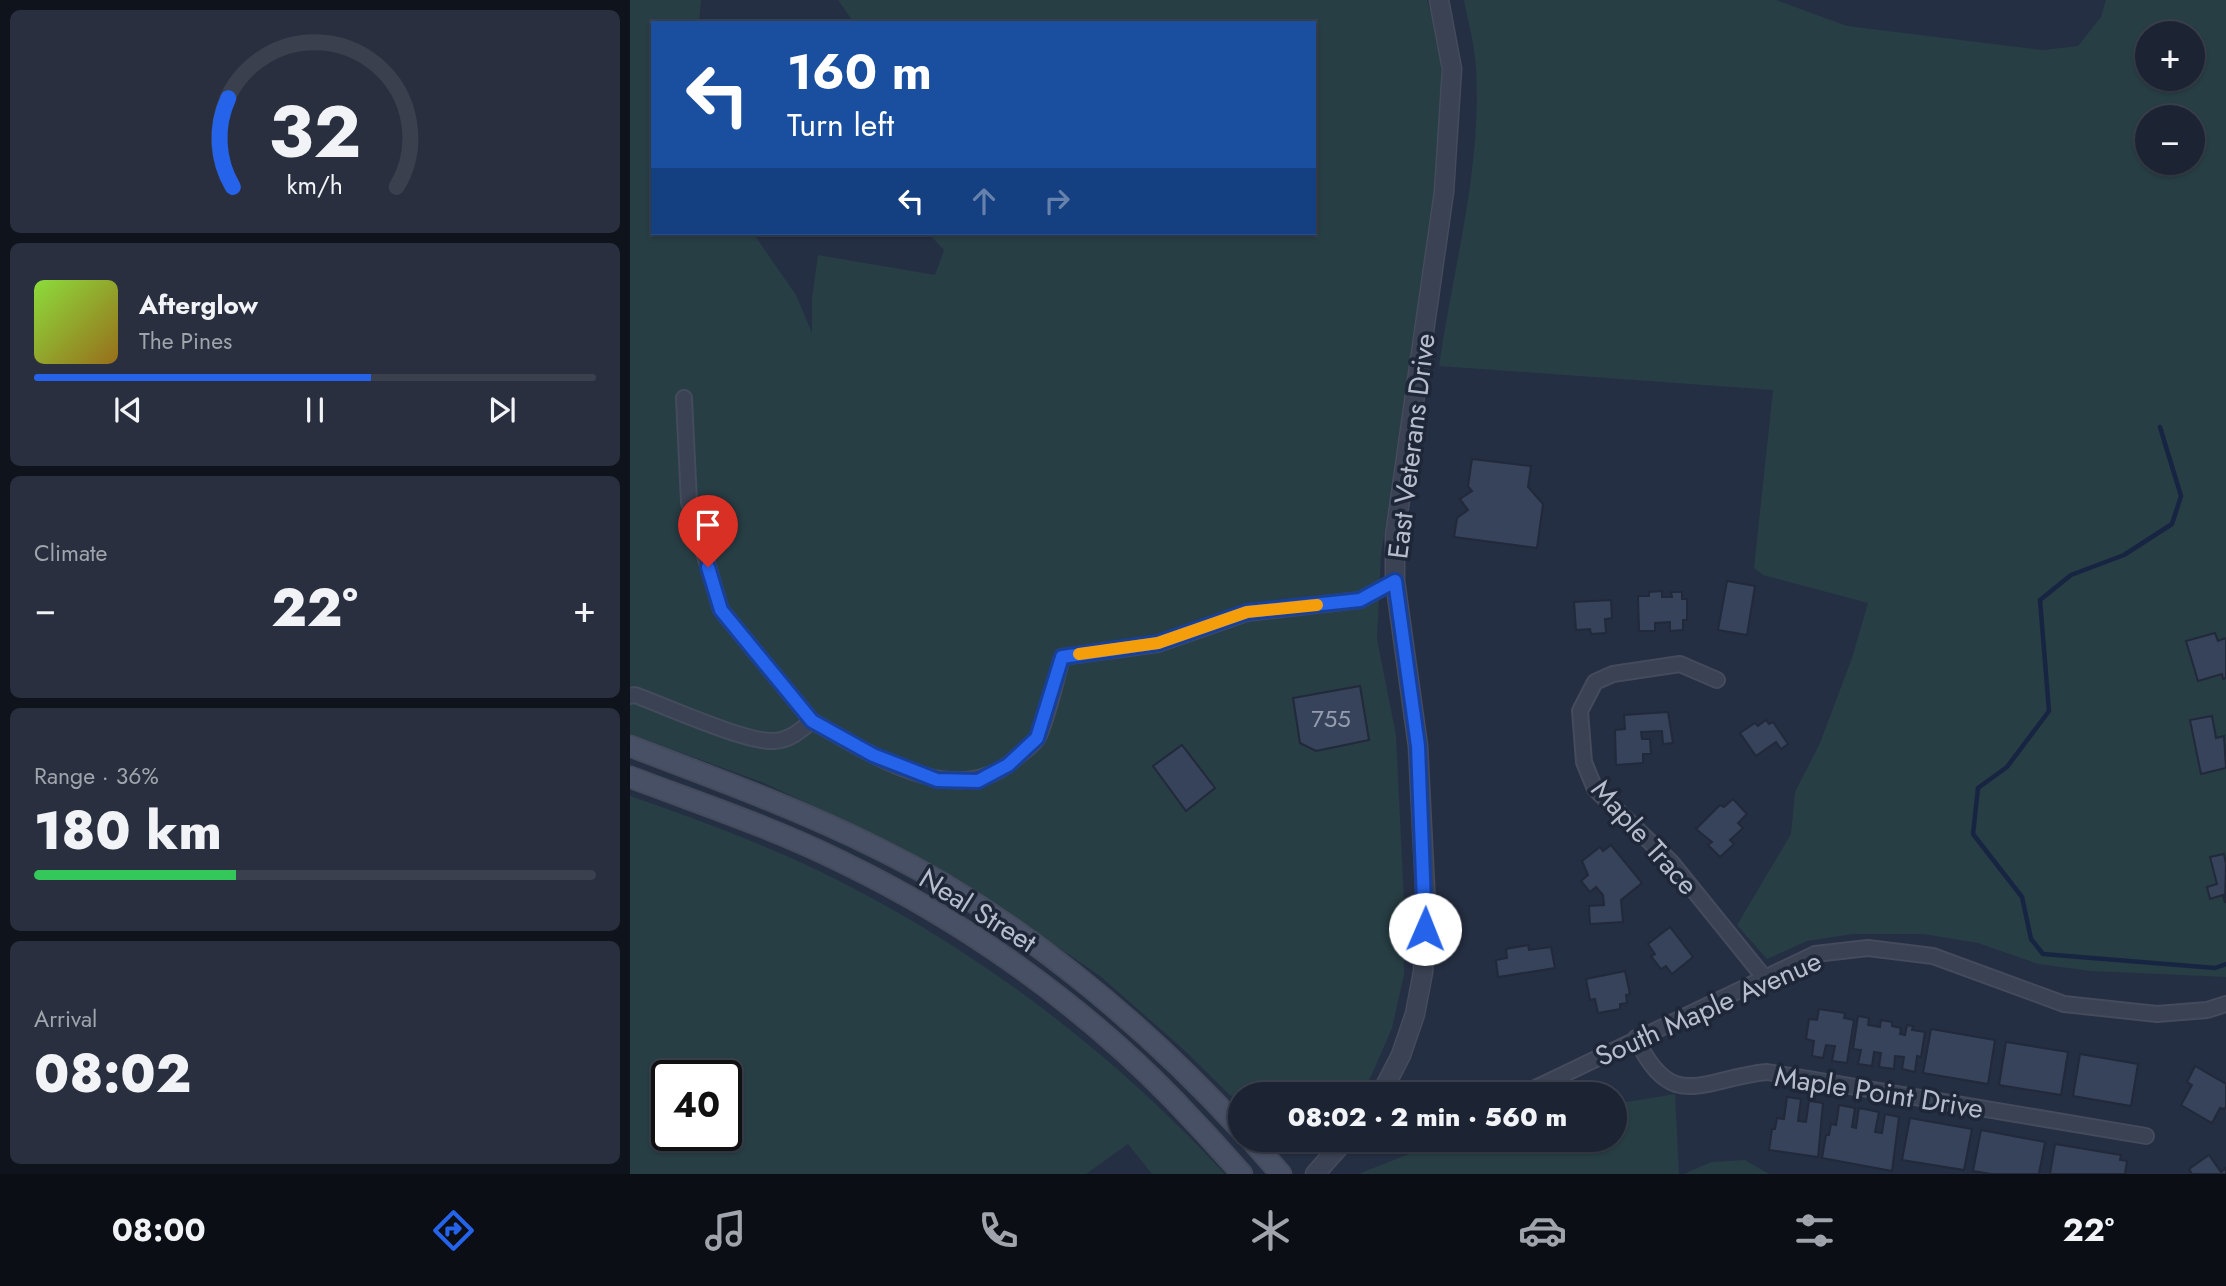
<!DOCTYPE html>
<meta charset="utf-8">
<style>
:root{--surface:#1c2332;--page:#292f3e;--text:#f1f3f6;--muted:#a0a4ac;--line:#3a404d;--accent:#2563eb}
body{margin:0;font-family:Jost,sans-serif;background:var(--page);color:var(--text);height:100vh;display:flex;flex-direction:column;font-size:26px;white-space:nowrap}
*{box-sizing:border-box;margin:0}
p{font-size:23px;color:var(--muted)}
.icon{flex:none;width:38px;height:38px;fill:none;stroke:currentColor;stroke-width:2;stroke-linecap:round;stroke-linejoin:round}
.map{position:relative;flex:1;overflow:hidden}
.details{display:flex;flex-direction:column;gap:10px;padding:10px;background:#0f131c;width:630px}
.details>*{flex:none}
.banner{position:absolute;left:21px;top:21px;width:665px;height:214px;border-radius:0px;box-shadow:0 2px 5px #0004,0 0 0 2px var(--line);background:#1a4fa0;color:#fff;overflow:hidden}
.fabs{position:absolute;left:1505px;top:21px;display:grid;gap:14px}
.fabs a{display:grid;place-items:center;width:70px;height:70px;border-radius:50%;background:var(--surface);box-shadow:0 2px 5px #0004,0 0 0 2px var(--line);font-size:35px}
.speed{position:absolute;left:21px;top:1060px;display:flex;gap:14px;font-size:35px;font-weight:700;text-align:center}
.speed>*{display:grid;place-content:center;width:91px;height:91px;border-radius:50%;background:var(--surface);box-shadow:0 2px 5px #0004,0 0 0 2px var(--line);line-height:1}
.speed .limit{border:4px solid #111;border-radius:10px;background:#fff;color:#111}
.pin{position:absolute;display:grid;place-items:center;width:60px;height:60px;color:#fff;margin:-72px -30px;border-radius:50% 50% 50% 0;rotate:-45deg;box-shadow:0 0 7px #0007}
.pin .icon{rotate:45deg}
.me{position:absolute;width:77px;margin:-38px;rotate:1deg;stroke-linejoin:round;filter:drop-shadow(0 0 5px #0008)}
.turn{display:flex;align-items:center;gap:24px;height:147px;padding:0 21px;font-size:32px}
.turn .icon{width:91px;height:91px;stroke-width:2.5}
.turn b{display:block;font-size:49px;line-height:60px}
.lanes{display:flex;align-items:center;height:66px;padding:0 21px;background:#0003;justify-content:center;gap:35px;direction:ltr}
.lanes .off{opacity:.35}
.big{font-size:52px;font-weight:800;line-height:1.1}
.details .tile{flex:1;display:flex;flex-direction:column;justify-content:center;gap:10px;min-width:0;padding:0 24px;border-radius:10px;background:var(--page)}
.details .dial{align-items:center;gap:0}
.dial svg{height:182px;overflow:visible;fill:none;stroke:var(--line);stroke-width:7;stroke-linecap:round;text-anchor:middle}
.dial text{fill:var(--text);stroke:none}
.song{display:flex;align-items:center;gap:21px}
.cover{width:84px;height:84px;border-radius:10px;background:linear-gradient(135deg,hsl(90 70% 55%),hsl(40 70% 35%))}
.played{height:7px;border-radius:4px;background:linear-gradient(90deg,var(--accent) 60%,var(--line) 60%)}
.keys{display:flex;justify-content:space-around;direction:ltr}
.heat{display:flex;justify-content:space-between;align-items:center;font-size:38px;direction:ltr}
.charge{height:10px;border-radius:5px;background:linear-gradient(90deg,#34c759 36%,var(--line) 0)}
.trip{position:absolute;left:598px;top:1082px;width:399px;height:70px;border-radius:35px;background:var(--surface);box-shadow:0 2px 5px #0004,0 0 0 2px var(--line);font-weight:800;line-height:70px;text-align:center}
.dock{display:flex;height:112px;justify-content:space-around;align-items:center;background:#0b0e14;color:var(--muted)}
.dock .icon{width:49px;height:49px}
.dock .selected{color:var(--accent)}
.dock b{font-size:32px;color:var(--text)}
main{display:flex;flex:1;min-height:0}
.map>svg:first-child{display:block}
.green{fill:#273e44;fill-rule:evenodd}
.lines{fill:none;stroke-linecap:round;stroke-linejoin:round}
.stream{stroke:#172543;stroke-width:4.5}
.building{fill:#37435a;stroke:#21293a;stroke-width:2}
.minor-casing{stroke:#444b5c;stroke-width:18}
.tertiary-casing{stroke:#444b5c;stroke-width:21}
.secondary-casing{stroke:#444b5c;stroke-width:23}
.minor{stroke:#3a4253;stroke-width:14}
.tertiary{stroke:#3a4253;stroke-width:18}
.secondary{stroke:#485066;stroke-width:19}
.route-casing{stroke:#184099;stroke-width:18}
.route{stroke:#2563eb;stroke-width:12}
.slow{stroke:#f59e0b;stroke-width:12}
.labels{text-anchor:middle;stroke-width:7;stroke-linejoin:round;paint-order:stroke}
.number-label{font-size:24px;fill:#959cae}
.street-label{font-size:28px;fill:#b7bdcd;stroke:#1e2738}
</style>
<main>
<section class="details">
<div class="tile dial"><svg viewBox="0 0 100 80">
<path d="M14 69A42 42 0 1 1 86 69"/>
<path d="M14 69A42 42 0 0 1 12 30" stroke="#2563eb"/>
<text x="50" y="56" font-size="32" font-weight="700">32</text>
<text x="50" y="72" font-size="11">km/h</text>
</svg></div>
<div class="tile">
<div class="song"><i class="cover"></i><div><b>Afterglow</b><p>The Pines</p></div></div>
<div class="played"></div>
<div class="keys"><svg class="icon" aria-label="previous" viewBox="0 0 24 24"><path d="M18 5L8 12l10 7zM5 5v14"/></svg><svg class="icon" aria-label="pause" viewBox="0 0 24 24"><path d="M8 5v14M16 5v14"/></svg><svg class="icon" aria-label="next" viewBox="0 0 24 24"><path d="M6 5l10 7-10 7zM19 5v14"/></svg></div>
</div>
<div class="tile"><p>Climate</p>
<div class="heat"><a>−</a><b class="big">22°</b><a>+</a></div>
</div>
<div class="tile"><p>Range · 36%</p><b class="big">180 km</b><div class="charge"></div></div>
<div class="tile"><p>Arrival</p><b class="big">08:02</b></div>
</section>
<div class="map">
<svg width="1596" height="1174" viewBox="0 0 1596 1174">
<rect width="100%" height="100%" fill="#252f43"/>
<g class="green">
<path d="M0,0h71l-2,23h-46v210h100l43,62 16,38v-35l6,-43 117,20 9,-25 -16,-17h386v-210h-460l-16,-23h589l12,39 3,45 -5,83 -11,93 -45,295 -4,84 19,96 8,167v73l-12,53 -23,53 -9,13h-119v12l-58,-57 -83,-73 -117,-80 -85,-50 -134,-63 -134,-49z"/>
<path d="M834,0h312l71,26 196,24 35,-4 23,-29 5,-17h120v977l-135,-6 -53,-7 -60,-21 -55,-9h-70l-46,7 -40,18 -30,-34 54,-91 4,-42 25,-49 32,-85 16,-55 -105,-28 -9,-7 19,-178 -334,-24c14,-98 43,-197 37,-297 -1,-23 -8,-47 -12,-69zM1517,33h46v46h-46zM1517,117h46v46h-46z"/>
<path d="M0,796c75,26 151,54 221,91 140,73 267,171 374,287h-73l-24,-30 -42,30h-456zM96,1076v60h-59v-60z"/>
<path d="M1045,1094l4,80h-321l89,-35h168v-35z"/>
<path d="M640,1139h58l-10,12 -24,2z"/>
<path d="M1115,1160l24,14h-85l27,-12z"/>
</g>
<g class="lines">
<path class="stream" d="M1530,427l21,69 -9,28 -48,31 -53,20 -31,25 9,111 -42,56 -29,21 -5,46 49,63 9,42 12,15 172,14 11,-4"/>
</g>
<g class="building">
<path d="M842,459l59,7 -3,21 15,17 -6,44 -83,-11 3,-19 11,-8 -8,-11 12,-8 -4,-5z"/>
<path d="M1097,581l28,5 -8,49 -29,-5z"/>
<path d="M1032,591v6h10l-1,-5h11v7h5v21h-4v10l-13,1v-9l-15,1v8h-16l-1,-35h11v-4z"/>
<path d="M981,600l1,18 -7,1 1,14 -15,1 -1,-5 -14,1 -2,-28z"/>
<path d="M1585,633l3,8 8,-3v40l-3,1 -1,-5 -24,7 -12,-40z"/>
<path d="M730,686l9,54 -53,11 -16,-8 -7,-45z"/>
<path d="M1038,712l5,31 -10,1 -1,-13 -21,1 1,7h8l1,15h-8v9l-27,2 -1,-35 10,-1 -1,-14z"/>
<path d="M1582,716l4,22 8,-2 2,32 -25,6 -11,-54z"/>
<path d="M1136,720l3,4 4,-2 15,22 -7,5 -5,-7 -20,14 -16,-23 15,-10 3,3z"/>
<path d="M552,745l33,43 -29,23 -33,-45z"/>
<path d="M1103,799l14,15 -9,9 5,5 -13,12 4,4 -14,13 -12,-12 4,-3 -16,-13 24,-24 4,2z"/>
<path d="M981,845l31,38 -21,17 2,22 -33,2 -1,-18 15,-1 -1,-10 -7,-8 -6,5 -9,-11 7,-6 -6,-14 18,-14 3,4z"/>
<path d="M1594,854l2,10 -1,39 -2,-8 -13,4 -3,-12 10,-3 -7,-27z"/>
<path d="M1040,927l23,30 -21,17 -6,-8 -5,3 -10,-13 4,-2 -7,-10z"/>
<path d="M898,945l1,5 22,-3 4,21 -57,9 -2,-17 11,-2 -1,-9z"/>
<path d="M995,971l5,23 -4,1 1,8 -7,1v5l-22,4 -3,-14 -5,1 -4,-21z"/>
<path d="M1189,1009l26,4 -1,5 10,2 -7,43 -15,-2 3,-15 -9,-1 -3,13 -11,-2 2,-15 -8,-2 3,-20 8,1z"/>
<path d="M1228,1016l11,2 -1,7 12,2 1,-7 11,2v4l9,2 -1,6 5,1 2,-10 6,1 -1,4 13,2 -4,25 -4,-1 -2,16 -13,-3 2,-12 -9,-1 -1,13 -15,-2 2,-14 -7,-1 -2,14 -14,-2 3,-14 -8,-1z"/>
<path d="M1301,1029l64,11 -7,44 -65,-11z"/>
<path d="M1376,1042l62,10 -7,43 -62,-10z"/>
<path d="M1450,1054l58,10 -7,42 -58,-10z"/>
<path d="M1565,1066l31,18v23l-2,2 -4,-1 -8,15 -31,-18 11,-20 -5,-3z"/>
<path d="M1157,1097l14,2 -3,22 8,1 3,-21 14,2 -5,54 -49,-7 3,-21h3l2,-11 7,1z"/>
<path d="M1209,1105l16,3 -3,19 4,1 3,-20 20,4 -4,20 7,1 3,-19 14,3 -7,54 -70,-13 4,-23h3l2,-11 5,1z"/>
<path d="M1280,1118l62,11 -8,41 -62,-10z"/>
<path d="M1351,1130l64,12 -6,32h-48l-18,-3z"/>
<path d="M1425,1144l66,11 -1,5 7,1 -2,13h-75z"/>
<path d="M1579,1155l12,17 5,-4v6h-34l-3,-5z"/>
</g>
<g class="lines">
<g class="minor-casing">
<g id="minor">
<path d="M54,398l5,104 32,108 91,111"/>
<path d="M1087,680l-37,-16 -67,10 -18,8 -15,29 4,51 11,27 76,73 92,114"/>
<path d="M0,696l5,-1c30,11 112,48 139,46 16,-1 26,-10 38,-20 58,32 145,93 205,36 6,-5 15,-11 20,-18 8,-12 21,-66 25,-82l96,-13 89,-31 113,-13 35,-19"/>
<path d="M1006,1038c36,77 67,40 131,34l379,64"/>
<path d="M893,1094l292,-140 53,-6 65,8 131,48 93,10 50,-4 19,-6"/>
</g>
</g>
<g class="tertiary-casing">
<g id="tertiary">
<path d="M751,1094l20,-39 14,-41 8,-42 3,-65 -8,-161 -23,-165v-46l49,-343 8,-123 -13,-69"/>
<path d="M685,1174l31,-35"/>
</g>
</g>
<g class="secondary-casing">
<g id="secondary">
<path d="M0,746c84,32 169,63 249,103 133,65 262,172 362,281"/>
<path d="M0,777c71,27 144,51 212,85 122,59 238,141 332,238 23,24 46,49 68,74"/>
<path d="M620,1139l31,35"/>
</g>
</g>
<use href="#minor" class="minor"/>
<use href="#tertiary" class="tertiary"/>
<use href="#secondary" class="secondary"/>
</g>
<g class="lines">
<g class="route-casing">
<path id="route" d="M78,567l13,43 91,111 61,34 64,25 41,1 30,-16 29,-27 25,-81 96,-14 89,-31 113,-12 35,-19 23,165 7,183"/>
</g>
<use href="#route" class="route"/>
<path class="slow" d="M449,654l79,-11 89,-31 70,-7"/>
</g>
<g class="labels">
<g class="number-label">
<text x="701" y="727">755</text>
</g>
<g class="street-label">
<text transform="translate(781 446) rotate(-83)" y="10">East Veterans Drive</text>
<text transform="translate(1015 837) rotate(48)" y="10">Maple Trace</text>
<text transform="translate(348 910) rotate(32)" y="10">Neal Street</text>
<text transform="translate(1078 1008) rotate(-24)" y="10">South Maple Avenue</text>
<text transform="translate(1249 1092) rotate(9)" y="10">Maple Point Drive</text>
</g>
</g>
</svg>
<div class="fabs">
<a>+</a>
<a>−</a>
</div>
<div class="speed"><div class="limit">40</div></div>
<div class="pin" style="left:78px;top:567px;background:#d93025"><svg class="icon" aria-label="arrive" viewBox="0 0 24 24"><path d="M6 21V4h12l-3 4 3 4H6"/></svg></div>
<svg class="me" style="left:795px;top:929px" viewBox="-20 -20 40 40"><circle r="19" fill="#fff"/><path d="M0-13L10 11 0 6-10 11z" fill="#2563eb"/></svg>
<div class="trip">08:02 · 2 min · 560 m</div>
<div class="banner">
<div class="turn"><svg class="icon" aria-label="left" viewBox="0 0 24 24"><path d="M17 20v-9H6M10 6l-5 5 5 5"/></svg><div><b>160 m</b>Turn left</div></div>
<div class="lanes"><svg class="icon" aria-label="left" viewBox="0 0 24 24"><path d="M17 20v-9H6M10 6l-5 5 5 5"/></svg><svg class="icon off" aria-label="ahead" viewBox="0 0 24 24"><path d="M12 20V5M6 11l6-6 6 6"/></svg><svg class="icon off" aria-label="right" viewBox="0 0 24 24"><path d="M7 20v-9h11M14 6l5 5-5 5"/></svg></div>
</div>
</div>
</main>
<nav class="dock">
<b>08:00</b>
<svg class="icon selected" aria-label="directions" viewBox="0 0 24 24"><path d="M12 3l9 9-9 9-9-9zM9 14v-3h6M13 9l2 2-2 2"/></svg>
<svg class="icon" aria-label="music" viewBox="0 0 24 24"><path d="M9 18V5l10-2v13"/><circle cx="6" cy="18" r="3"/><circle cx="16" cy="16" r="3"/></svg>
<svg class="icon" aria-label="phone" viewBox="0 0 24 24"><path d="M5 4h4l2 5-3 2q2 4 5 5l2-3 5 2v4C11 20 4 13 5 4z"/></svg>
<svg class="icon" aria-label="climate" viewBox="0 0 24 24"><path d="M12 3v18M4 7l16 10M4 17L20 7"/></svg>
<svg class="icon" aria-label="car" viewBox="0 0 24 24"><path d="M5 17H2v-5l4-1 3-4h7l3 4 3 1v5h-3M9 17h6M6 11h13"/><circle cx="7" cy="17" r="2"/><circle cx="17" cy="17" r="2"/></svg>
<svg class="icon" aria-label="filters" viewBox="0 0 24 24"><path d="M4 7h16M4 17h16"/><circle cx="9" cy="7" r="2"/><circle cx="15" cy="17" r="2"/></svg>
<b>22°</b>
</nav>
